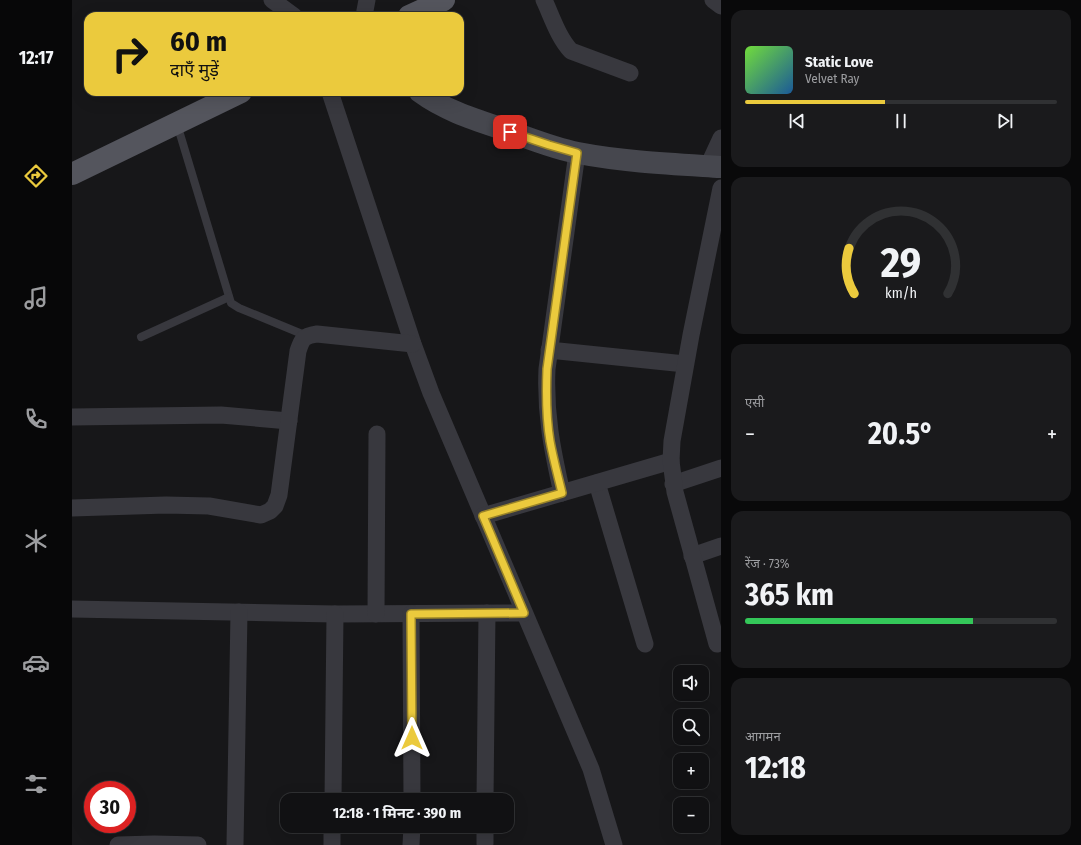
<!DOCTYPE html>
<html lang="hi">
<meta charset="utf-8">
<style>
:root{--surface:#111113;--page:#1a1a1c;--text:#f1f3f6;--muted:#9c9da0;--line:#303133;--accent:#ebca3d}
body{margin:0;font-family:"Fira Sans Condensed","Noto Sans Devanagari",sans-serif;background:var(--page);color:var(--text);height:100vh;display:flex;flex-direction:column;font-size:15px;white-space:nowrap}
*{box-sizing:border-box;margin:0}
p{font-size:13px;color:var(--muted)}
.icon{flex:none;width:22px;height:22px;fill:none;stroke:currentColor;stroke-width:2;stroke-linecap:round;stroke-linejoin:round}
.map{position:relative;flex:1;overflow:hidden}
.panel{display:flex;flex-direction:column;gap:10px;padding:10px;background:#09090a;width:360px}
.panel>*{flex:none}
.banner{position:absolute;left:12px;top:12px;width:380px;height:84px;border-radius:12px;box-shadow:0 4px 16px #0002,0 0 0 1px var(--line);background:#ebca3d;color:#111;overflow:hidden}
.controls{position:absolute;left:601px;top:665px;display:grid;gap:8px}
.controls a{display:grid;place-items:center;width:36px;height:36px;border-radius:8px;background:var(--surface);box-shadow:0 4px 16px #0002,0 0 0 1px var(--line);font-size:20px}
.speed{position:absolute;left:12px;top:781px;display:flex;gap:8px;font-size:20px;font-weight:700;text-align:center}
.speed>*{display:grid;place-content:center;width:52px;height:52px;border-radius:50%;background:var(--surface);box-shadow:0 4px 16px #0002,0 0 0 1px var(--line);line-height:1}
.speed .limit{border:6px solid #d22;background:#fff;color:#111}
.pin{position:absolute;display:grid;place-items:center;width:34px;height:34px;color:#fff;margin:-17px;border-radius:8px;box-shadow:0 2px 6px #0006}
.me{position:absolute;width:44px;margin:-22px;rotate:0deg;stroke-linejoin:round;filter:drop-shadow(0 0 3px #0008)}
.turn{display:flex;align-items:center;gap:14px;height:84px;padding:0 20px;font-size:18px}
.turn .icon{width:52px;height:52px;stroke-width:2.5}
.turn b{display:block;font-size:28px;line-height:34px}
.big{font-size:30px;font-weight:700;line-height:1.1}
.panel .card{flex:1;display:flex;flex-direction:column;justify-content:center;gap:6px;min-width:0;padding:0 14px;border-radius:12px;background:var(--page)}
.panel .dial{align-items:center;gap:0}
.dial svg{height:104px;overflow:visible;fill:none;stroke:var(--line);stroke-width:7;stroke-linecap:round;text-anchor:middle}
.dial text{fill:var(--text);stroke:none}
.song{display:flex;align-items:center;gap:12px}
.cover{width:48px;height:48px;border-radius:6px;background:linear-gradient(135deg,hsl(100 70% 55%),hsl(210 70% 35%))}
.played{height:4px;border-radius:2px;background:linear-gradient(90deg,var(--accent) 45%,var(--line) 45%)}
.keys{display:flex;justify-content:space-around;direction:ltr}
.heat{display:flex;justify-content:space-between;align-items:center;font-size:22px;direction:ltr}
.charge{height:6px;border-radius:3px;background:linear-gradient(90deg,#34c759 73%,var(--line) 0)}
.trip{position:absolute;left:208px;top:793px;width:234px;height:40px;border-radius:12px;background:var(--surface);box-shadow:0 4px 16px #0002,0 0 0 1px var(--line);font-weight:700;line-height:40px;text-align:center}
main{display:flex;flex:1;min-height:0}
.tab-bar{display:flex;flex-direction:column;width:72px;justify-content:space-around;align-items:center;background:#070708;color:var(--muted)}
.tab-bar .icon{width:28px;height:28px}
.tab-bar .current{color:var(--accent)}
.tab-bar b{font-size:18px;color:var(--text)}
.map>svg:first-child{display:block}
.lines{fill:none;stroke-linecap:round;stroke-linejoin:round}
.lane{stroke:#38383e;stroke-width:8}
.street{stroke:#38383e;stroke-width:17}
.secondary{stroke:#46474e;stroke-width:22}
.primary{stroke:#54555d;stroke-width:22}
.route-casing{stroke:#998328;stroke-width:10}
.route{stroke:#ebca3d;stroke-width:7}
</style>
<main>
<nav class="tab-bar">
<b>12:17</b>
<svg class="icon current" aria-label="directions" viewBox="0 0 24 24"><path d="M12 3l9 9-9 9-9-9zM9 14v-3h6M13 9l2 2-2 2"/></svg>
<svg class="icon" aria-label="music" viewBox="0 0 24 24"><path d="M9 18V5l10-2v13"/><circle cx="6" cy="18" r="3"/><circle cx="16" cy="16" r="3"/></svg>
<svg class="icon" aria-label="phone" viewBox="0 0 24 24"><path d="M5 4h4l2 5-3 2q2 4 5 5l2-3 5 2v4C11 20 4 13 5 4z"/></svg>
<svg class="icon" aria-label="climate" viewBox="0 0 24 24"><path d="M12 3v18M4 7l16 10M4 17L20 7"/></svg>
<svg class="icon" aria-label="car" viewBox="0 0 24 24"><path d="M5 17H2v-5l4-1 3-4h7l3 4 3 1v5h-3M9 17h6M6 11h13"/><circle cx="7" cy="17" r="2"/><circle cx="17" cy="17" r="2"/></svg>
<svg class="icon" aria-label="filters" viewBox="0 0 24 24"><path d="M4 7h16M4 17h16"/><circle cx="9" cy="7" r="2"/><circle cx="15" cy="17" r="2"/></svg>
</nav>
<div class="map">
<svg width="649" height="845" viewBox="0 0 649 845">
<rect width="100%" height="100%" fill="#171719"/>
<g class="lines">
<g class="lane">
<path d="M105,124l54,179 8,5 68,28"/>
<path d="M69,337l88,-40"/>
</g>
<g class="street">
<path d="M200,0l22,16"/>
<path d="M472,0c8,17 14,37 27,51l59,22"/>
<path d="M641,0l8,6"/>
<path d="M292,16l3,-16"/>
<path d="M258,92l83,252 18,49 160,376 23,76"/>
<path d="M636,166l13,-28"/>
<path d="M477,350l136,14"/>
<path d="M0,417l149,-2 68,6"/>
<path d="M525,483l48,161"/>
<path d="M601,484l48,-16"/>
<path d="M490,493c-10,-44 -17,-79 -15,-124l30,-216"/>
<path d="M0,508l94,-3 43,1 52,9 9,-4 5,-5 4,-11 19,-144c4,-12 5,-15 19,-17l96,10"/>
<path d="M411,516l188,-55"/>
<path d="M620,556l29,-10"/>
<path d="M0,609l263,5 189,-1"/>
<path d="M304,614l1,-180"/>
<path d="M339,614l1,186"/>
<path d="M645,644l-42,-152 -4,-31 1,-20 19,-106 30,-147"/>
<path d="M261,800l2,-186"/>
<path d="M413,800l2,-187"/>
<path d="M413,843v-17"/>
<path d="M46,845l36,-1 44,1"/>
<path d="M163,845l4,-233"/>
<path d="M260,845v-19"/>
<path d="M339,845l1,-19"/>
</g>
<path class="secondary" d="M348,92c23,17 50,26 77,35 27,9 54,21 81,26 47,9 95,11 143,14"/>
<g class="primary">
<path d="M337,16l35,-16"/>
<path d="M0,174l169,-82"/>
</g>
</g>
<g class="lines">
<g class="route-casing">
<path id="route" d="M340,738l-1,-124 113,-1 -41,-97 79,-23c-4,-17 -9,-35 -12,-52 -4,-24 -4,-48 -3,-72l30,-216 -28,-8 -39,-13"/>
</g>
<use href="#route" class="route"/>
</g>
</svg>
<div class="controls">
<a><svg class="icon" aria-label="sound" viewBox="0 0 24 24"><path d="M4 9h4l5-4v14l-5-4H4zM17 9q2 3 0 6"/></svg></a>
<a><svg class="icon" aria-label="search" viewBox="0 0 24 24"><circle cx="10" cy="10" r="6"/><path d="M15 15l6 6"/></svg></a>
<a>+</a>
<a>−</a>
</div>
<div class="speed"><div class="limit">30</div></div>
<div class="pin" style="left:438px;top:132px;background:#d93025"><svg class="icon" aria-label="arrive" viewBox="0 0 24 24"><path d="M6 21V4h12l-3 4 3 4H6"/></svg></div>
<svg class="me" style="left:340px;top:738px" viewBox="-20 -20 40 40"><path d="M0-17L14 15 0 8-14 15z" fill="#ebca3d" stroke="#fff" stroke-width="4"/></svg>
<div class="trip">12:18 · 1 मिनट · 390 m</div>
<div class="banner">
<div class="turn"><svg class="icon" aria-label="right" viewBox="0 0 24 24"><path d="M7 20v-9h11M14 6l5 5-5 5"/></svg><div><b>60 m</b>दाएँ मुड़ें</div></div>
</div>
</div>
<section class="panel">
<div class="card">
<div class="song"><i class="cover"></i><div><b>Static Love</b><p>Velvet Ray</p></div></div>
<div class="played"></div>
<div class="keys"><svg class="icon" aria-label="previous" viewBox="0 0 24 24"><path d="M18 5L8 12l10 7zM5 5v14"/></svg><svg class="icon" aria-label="pause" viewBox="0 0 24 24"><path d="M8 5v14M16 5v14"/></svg><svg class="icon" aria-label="next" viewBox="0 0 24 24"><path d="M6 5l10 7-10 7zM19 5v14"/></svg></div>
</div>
<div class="card dial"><svg viewBox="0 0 100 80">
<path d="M14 69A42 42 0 1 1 86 69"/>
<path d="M14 69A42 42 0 0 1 10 34" stroke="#ebca3d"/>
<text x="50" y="56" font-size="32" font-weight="700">29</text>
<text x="50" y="72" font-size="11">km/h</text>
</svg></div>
<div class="card"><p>एसी</p>
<div class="heat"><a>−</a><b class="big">20.5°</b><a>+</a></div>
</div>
<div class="card"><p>रेंज · 73%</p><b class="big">365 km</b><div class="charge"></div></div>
<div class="card"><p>आगमन</p><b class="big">12:18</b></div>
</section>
</main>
